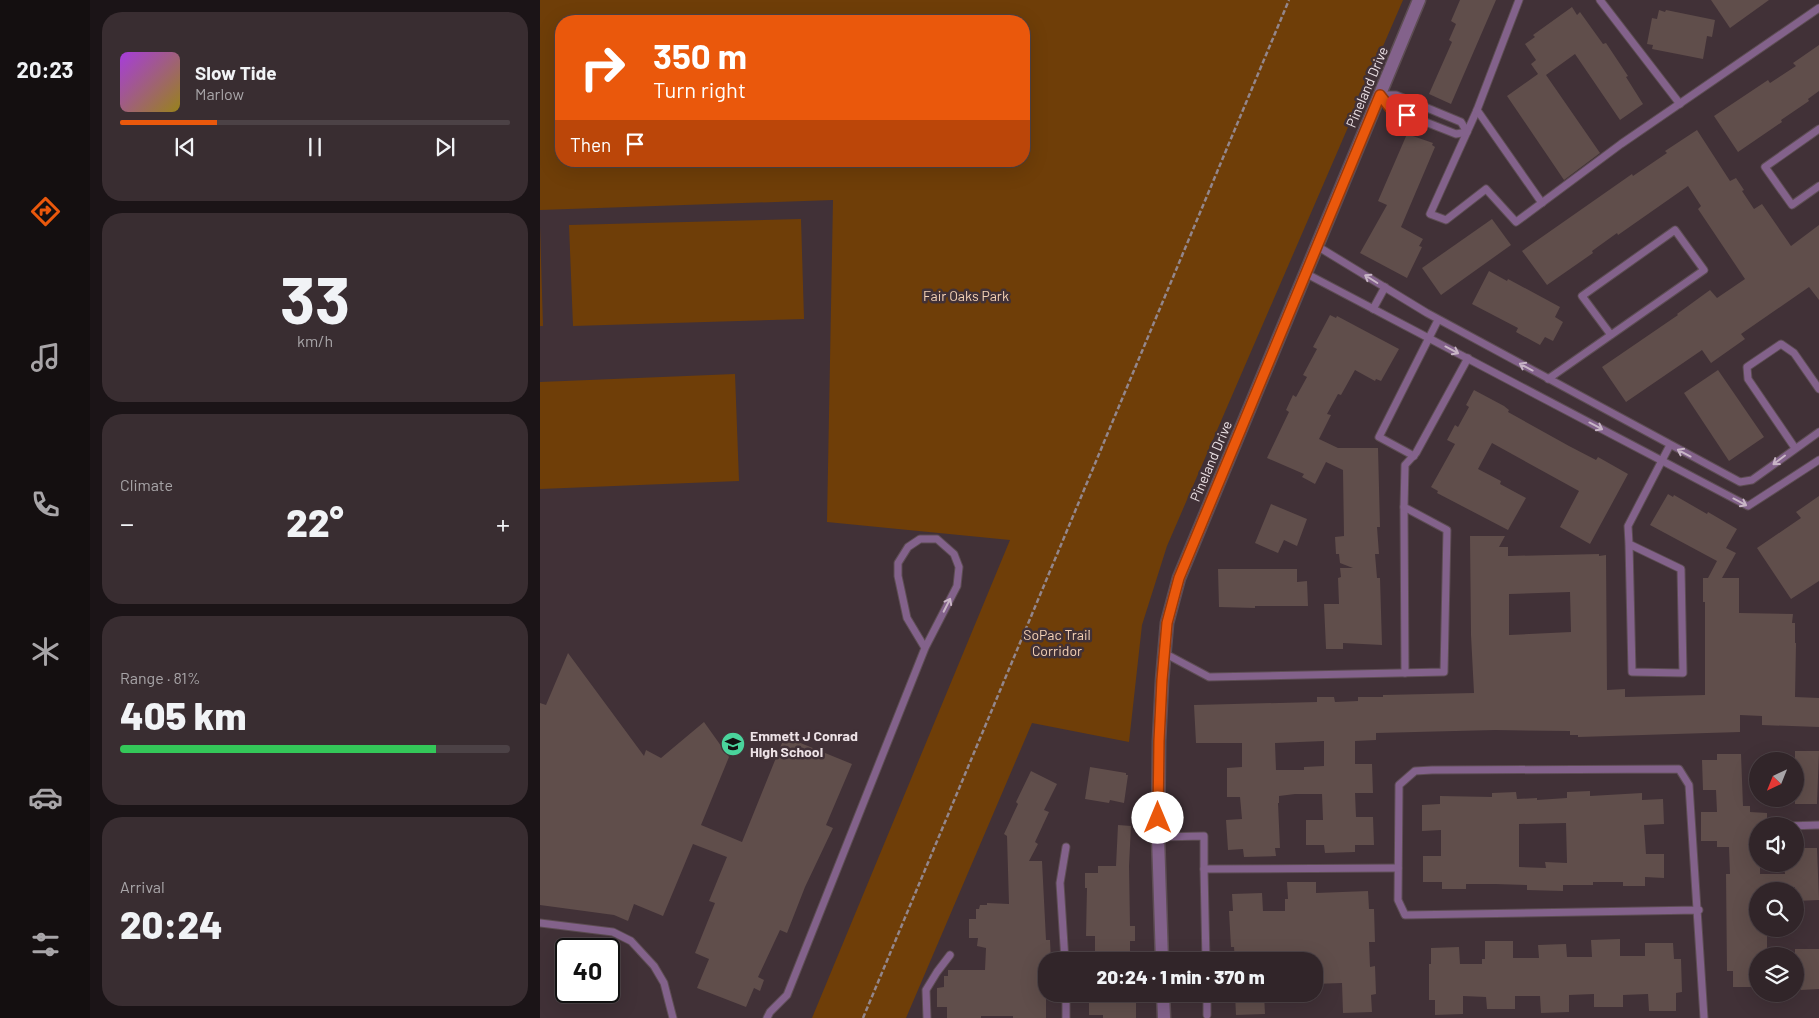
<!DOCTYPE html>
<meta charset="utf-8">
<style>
:root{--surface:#312529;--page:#392d31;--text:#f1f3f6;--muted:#a8a5a8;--line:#4c4246;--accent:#ea580c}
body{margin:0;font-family:Barlow,sans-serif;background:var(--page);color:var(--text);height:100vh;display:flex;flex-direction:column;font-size:19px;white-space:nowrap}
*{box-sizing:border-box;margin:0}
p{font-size:16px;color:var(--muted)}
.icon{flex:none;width:28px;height:28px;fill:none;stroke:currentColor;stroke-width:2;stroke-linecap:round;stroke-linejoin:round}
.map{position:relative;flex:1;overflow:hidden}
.drawer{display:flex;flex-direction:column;gap:12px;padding:12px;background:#1b1417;width:450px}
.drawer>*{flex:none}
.guide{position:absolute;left:15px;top:15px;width:475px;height:152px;border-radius:20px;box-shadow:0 5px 20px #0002,0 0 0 1px var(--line);background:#ea580c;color:#fff;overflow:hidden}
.needle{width:32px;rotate:223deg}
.tools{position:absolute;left:1209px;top:752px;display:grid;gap:10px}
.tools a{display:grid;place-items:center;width:55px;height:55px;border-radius:50%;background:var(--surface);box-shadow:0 5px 20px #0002,0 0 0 1px var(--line);font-size:25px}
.speed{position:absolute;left:15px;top:938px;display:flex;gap:10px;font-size:25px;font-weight:700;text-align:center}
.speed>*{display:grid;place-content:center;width:65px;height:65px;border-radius:50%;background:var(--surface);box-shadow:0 5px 20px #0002,0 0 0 1px var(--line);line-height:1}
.speed .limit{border:2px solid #111;border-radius:8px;background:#fff;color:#111}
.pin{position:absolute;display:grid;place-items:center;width:42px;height:42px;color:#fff;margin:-21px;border-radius:10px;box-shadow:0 2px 8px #0006}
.me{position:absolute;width:55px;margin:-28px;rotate:0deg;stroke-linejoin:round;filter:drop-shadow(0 0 4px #0008)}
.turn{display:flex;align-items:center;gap:18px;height:105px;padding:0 15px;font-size:22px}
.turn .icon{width:65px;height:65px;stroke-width:2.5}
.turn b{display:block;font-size:35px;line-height:42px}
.then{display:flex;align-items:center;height:48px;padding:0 15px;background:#0003;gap:10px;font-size:19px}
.big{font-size:38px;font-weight:800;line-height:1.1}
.drawer .widget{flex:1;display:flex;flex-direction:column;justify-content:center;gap:8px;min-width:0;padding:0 18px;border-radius:20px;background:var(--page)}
.drawer .dial{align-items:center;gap:0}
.dial b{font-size:65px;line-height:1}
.song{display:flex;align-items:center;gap:15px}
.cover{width:60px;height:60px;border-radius:8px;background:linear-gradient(135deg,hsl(280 70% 55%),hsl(50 70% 35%))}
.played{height:5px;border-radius:2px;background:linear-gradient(90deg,var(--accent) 25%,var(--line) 25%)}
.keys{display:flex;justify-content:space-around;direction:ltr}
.heat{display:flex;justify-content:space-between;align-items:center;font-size:28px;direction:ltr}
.charge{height:8px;border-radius:4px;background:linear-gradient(90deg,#34c759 81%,var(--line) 0)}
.trip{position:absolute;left:498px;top:952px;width:285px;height:50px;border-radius:20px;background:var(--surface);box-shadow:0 5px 20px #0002,0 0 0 1px var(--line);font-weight:800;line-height:50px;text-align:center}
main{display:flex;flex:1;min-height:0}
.dock{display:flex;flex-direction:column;width:90px;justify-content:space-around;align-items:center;background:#140f10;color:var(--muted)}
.dock .icon{width:35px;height:35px}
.dock .current{color:var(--accent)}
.dock b{font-size:22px;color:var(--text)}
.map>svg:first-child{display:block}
.green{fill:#6f3e08;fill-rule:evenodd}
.building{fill:#604e4b;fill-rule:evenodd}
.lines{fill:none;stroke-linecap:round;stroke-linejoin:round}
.service-casing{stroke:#5d4d53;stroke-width:9}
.tertiary-casing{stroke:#5d4d53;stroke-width:15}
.path{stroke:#93868b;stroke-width:2.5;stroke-dasharray:5 2.5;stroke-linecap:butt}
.service{stroke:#83628b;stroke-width:7}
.tertiary{stroke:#83628b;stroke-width:12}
.oneway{stroke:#c8b5c6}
.route-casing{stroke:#983908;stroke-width:12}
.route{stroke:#ea580c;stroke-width:9}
.labels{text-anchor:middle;stroke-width:5;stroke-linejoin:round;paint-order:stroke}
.street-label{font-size:14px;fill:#ede2e6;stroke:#413137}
.park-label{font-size:14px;fill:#f5d2b6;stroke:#413137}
.poi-label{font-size:14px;font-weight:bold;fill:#ede2e6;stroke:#413137;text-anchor:start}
</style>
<main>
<nav class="dock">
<b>20:23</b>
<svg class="icon current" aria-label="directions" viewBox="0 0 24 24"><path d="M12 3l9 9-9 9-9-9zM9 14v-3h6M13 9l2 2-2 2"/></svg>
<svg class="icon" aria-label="music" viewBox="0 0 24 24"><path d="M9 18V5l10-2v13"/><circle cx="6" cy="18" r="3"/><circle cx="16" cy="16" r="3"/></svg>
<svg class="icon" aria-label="phone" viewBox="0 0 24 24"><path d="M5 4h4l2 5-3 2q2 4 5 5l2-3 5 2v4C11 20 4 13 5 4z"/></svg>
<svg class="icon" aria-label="climate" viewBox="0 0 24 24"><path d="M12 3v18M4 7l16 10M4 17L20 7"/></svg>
<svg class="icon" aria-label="car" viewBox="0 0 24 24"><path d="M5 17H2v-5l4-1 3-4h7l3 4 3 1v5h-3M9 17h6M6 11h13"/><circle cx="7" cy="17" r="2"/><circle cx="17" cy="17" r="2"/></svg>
<svg class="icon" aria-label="filters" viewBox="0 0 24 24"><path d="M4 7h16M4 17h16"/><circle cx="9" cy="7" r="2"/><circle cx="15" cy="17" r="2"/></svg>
</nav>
<section class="drawer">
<div class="widget">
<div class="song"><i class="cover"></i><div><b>Slow Tide</b><p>Marlow</p></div></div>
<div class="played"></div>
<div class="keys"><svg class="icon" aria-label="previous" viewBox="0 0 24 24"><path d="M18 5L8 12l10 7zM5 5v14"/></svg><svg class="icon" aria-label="pause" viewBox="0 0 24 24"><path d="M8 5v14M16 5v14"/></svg><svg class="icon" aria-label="next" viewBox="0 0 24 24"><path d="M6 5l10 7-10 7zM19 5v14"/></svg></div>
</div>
<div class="widget dial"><b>33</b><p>km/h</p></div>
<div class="widget"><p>Climate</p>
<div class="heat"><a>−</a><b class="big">22°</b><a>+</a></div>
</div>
<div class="widget"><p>Range · 81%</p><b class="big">405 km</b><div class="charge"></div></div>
<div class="widget"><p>Arrival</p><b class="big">20:24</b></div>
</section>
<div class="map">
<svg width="1279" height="1018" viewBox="0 0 1279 1018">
<rect width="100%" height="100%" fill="#413137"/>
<g class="green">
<path d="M0,0h863l-236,546 -25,79 -13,117 -97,-19 -126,295h-94l198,-478 -183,-18 6,-322 -293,10zM21,21h463v140h-463z"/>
<path d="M261,219l3,100 -231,7 -4,-101z"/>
<path d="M0,226l3,100h-3z"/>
<path d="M195,374l4,107 -199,8v-107z"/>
</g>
<g class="building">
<path d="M920,0h36l-45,104 -22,-10 23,-52 -3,-2 7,-16 -5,-3z"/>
<path d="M1171,0h58l-39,28z"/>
<path d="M1032,7l5,8 3,-3 23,32 3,-1 22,33 -2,1 17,27 -23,16 -45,-66 -29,21 54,78 -36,27 -57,-84 31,-22 -7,-10 5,-4 -11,-16 10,-7 -2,-2z"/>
<path d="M1119,10l6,2 1,-2 49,10 -3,17 -5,-1 -4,23 -51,-10 1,-4 -6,-1 5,-26 5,1z"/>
<path d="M1279,45v46l-11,8 1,2 -28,19 1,2 -44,30 -24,-36 54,-36 2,3 26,-17 -3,-3z"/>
<path d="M1157,130l33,51 6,-3 8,12 -2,1 12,18 8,-5 29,42 28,-21v75l-10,-13 -68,47 4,5 -34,24 -9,-13 -76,52 -24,-35 76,-52 -1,-1 33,-24 7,8 28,-19 -47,-70 3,-3 -13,-20 -70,49 -1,-2 -25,18 1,2 -46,32 -25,-34 110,-77 1,2 34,-23 -2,-2z"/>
<path d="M867,134l26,9 -1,2 3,2 -34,80 22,12 -4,7 3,1 -15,31 -47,-25 27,-48 -9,-4z"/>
<path d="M952,219l19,26 -70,50 -19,-27z"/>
<path d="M949,271l18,10 1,-2 52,28 -5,10 8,5 -10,19 -8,-4 -5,8 -24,-13 2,-4 -46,-24z"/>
<path d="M790,315l6,3 1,-2 62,33 -18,32 -5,-2 -1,2 -20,-11 -14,25 -3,-1 -11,20 4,1 -12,24 19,9h40l2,79h-3l2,27h-4l2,24h3l2,67 -39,-2v6h-17l-2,-45h15l-1,-26 3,-1 -1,-9h13l-13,-5 -1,-9h-3l-1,-17 9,-1 -1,-66 -17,-8 -11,22 -13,-7 2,-3 -37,-16 22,-46 -3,-2 7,-15 3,2 11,-20 -4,-2 14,-26 -4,-2z"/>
<path d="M1178,370l46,67 -35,24 -45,-68z"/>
<path d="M934,390l30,16 5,4 -1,2 61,34 27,14 2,-3 30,17 -38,70 -30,-17 19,-36 -87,-48 -14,26 23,12 -1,3 26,14 -18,32 -71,-37 1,-2 -7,-4 24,-43 -8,-4 8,-15 3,2 11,-20 -3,-2z"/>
<path d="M1128,494l5,3 1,-2 33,19 1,-2 29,17 -11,19 10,5 -14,25h17v35l54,1 -1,9h3v20h1l-1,54 24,1v29l-57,-2v-9l-22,-1v17l-162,5v-2h-8v-4l-75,-1 -119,3v7l-21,1v23h17l1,29h-18l1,24h17l1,28h-19v7l-30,1 -1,-8h-18v-25h17l-1,-26h-27l-16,2v7h-1l2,45h-5l1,8 -32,1 -1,-8 -15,1 -2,-30 16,-1 -2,-22h-13v-29l15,-1v-24h-46l-2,-38 123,-3v-5h17l1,5 23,-1v-4h25v-2l91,-2 -3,-58 -1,-99h35l-6,11h9v9l91,-2v2l7,-1 1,135 18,-1v8l80,-2v-93h-2v-24h5l9,-17 -67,-36zM1030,592l1,40 -62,3v-41zM784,741v25l-20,1v3h-28l-1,-27z"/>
<path d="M1279,496v85l-28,18 -34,-51 44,-30 -5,-6z"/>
<path d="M731,504l36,15 -10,27 -13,-6 -6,13 -23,-10z"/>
<path d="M678,569h79v13l10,-1 1,25h-53v2l-36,-1z"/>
<path d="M28,653l76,103 2,-6 15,8 43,-36 25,35 -28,68 41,17 44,-109 13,5 -1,4 54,22 -26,61 7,3 -28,59 -18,46 -7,-3 -22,47 6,3 -4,11 -6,-3 -8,19 -49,-19 12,-29 -14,-6 20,-50 -6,-2 18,-44 -34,-13 -30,72 -29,-12 -6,17 -14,-6 -74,-10v-202l6,2z"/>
<path d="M1255,751h24l-2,53h-22z"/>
<path d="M1177,754h24l2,52h7v6l17,1v13h-9v38h2v10h25l-1,-10h11v-16h22l2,52 -24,1v-14l-29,1v3h-8v38h9v27h-9v31h-25v-16h-6l-1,-97h4l-1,-27h-12v-6h-16v-29h16l-1,-22h-13l-1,-30h15z"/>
<path d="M550,767l36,6v2h2l-4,28 -14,-3 -1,3 -24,-4z"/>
<path d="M491,771l26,13 -13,26 5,2 -14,30 3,2 -9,17h13l4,79h4l1,21h-5v57h-33v-2h-32v2h-34v-11h-10v-19l7,-1v-11h4v-6h37l1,-22 -9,-2 1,-8h-9v-19h7v-10h3l1,-4h7v-2l22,1 -2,-68 -3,-2 14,-30 -2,-2z"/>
<path d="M1050,791v5l52,-3v7l21,-1 1,25 -20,1 2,29h18v24l-19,-1v9h-22v-4h-30v3h-30v6l-36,-1v-5l-32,-1h-29v5h-24v-7h-19v-26h18v-26l-19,1v-26l18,-1v-8l52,1v-4l24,-1 1,7 20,-1v2l30,-2v-6zM1026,823l1,40 -22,-1 1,6 -27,-1v-43z"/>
<path d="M578,825l13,1 -2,40 1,60h5v15h-5v20h-35v-25h-9l1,-48h-2v-15h13v-7h18z"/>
<path d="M747,882h29v11l52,-2 1,18h5l1,33h-6l1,25 5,-1 1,28 -5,1 1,17 -29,1 -1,-30 -28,1v-23h-79l-1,-14h-3l-2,-36h4l-1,-17 30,-1 1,18h22v-12h3z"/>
<path d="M1080,939v17h25v-13h28l1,16h7l1,33 -6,1v18h-27l-1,-17 -25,1v12h-29v-13l-25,1v17l-28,1 -1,-17h-25v13h-28l-1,-12 -23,-1v18l-28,1v-15h-6v-36h2v-16l28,-1 1,17h22v-5h3v-18h28v17h26l-1,-13 28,-1 1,13h25l-1,-17z"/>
<path d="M1255,949h24v40l-18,1v-5h-6z"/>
<path d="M559,994h37v24h-33v-3h-14v-15h7l1,-2h2z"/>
<path d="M695,994h29l1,20 -29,1z"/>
</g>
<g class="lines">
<g class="service-casing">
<g id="service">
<path d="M979,0l-42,110 -47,104 16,6 40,-31 30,33 105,-78 198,-136"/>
<path d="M1060,0l80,104"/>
<path d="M840,95h16l65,27 6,10 -11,2 -66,-26z"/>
<path d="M937,110l65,93"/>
<path d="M1279,129l-54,38 27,38 27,-19"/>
<path d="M777,246l110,67 313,169 12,-2 67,-48"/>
<path d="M765,273l443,233 71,-46"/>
<path d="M833,309l12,-22"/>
<path d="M1008,379l156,-109 -29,-40 -93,66 29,39"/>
<path d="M1255,448l-47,-69 -1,-12 34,-23 13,9 25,36"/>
<path d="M874,456l-35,-19 59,-117"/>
<path d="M864,507l1,166"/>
<path d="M1089,544l52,25 2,104 -51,-1 -3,-128 -1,-18 42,-81"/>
<path d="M624,653l45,24 235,-5 3,-142 -43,-23 1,-42 11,-12 52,-95"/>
<path d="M1248,826l31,-1"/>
<path d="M618,837l46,-1v33"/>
<path d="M1159,910l-294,5 -7,-15 1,-115 16,-14 17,-1 247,-1 10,16 15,233"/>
<path d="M0,923l73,9 18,9 23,25 10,17 9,35"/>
<path d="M525,961l-5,-78 6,-36"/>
<path d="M666,961l-2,-92 194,-1"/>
<path d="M667,994v21"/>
<path d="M227,1018l3,-6 17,-17 138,-347 32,-62 2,-19 -5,-13 -17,-15h-17l-12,8 -10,16v13l9,42 18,30"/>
<path d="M387,1018l-1,-28 11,-18 13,-17"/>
<path d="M526,1018v-24"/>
</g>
</g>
<g class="tertiary-casing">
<g id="tertiary">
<path d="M622,961l-4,-124 1,-96 3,-60 5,-58 12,-45 240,-578"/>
<path d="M623,994l1,24"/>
</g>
</g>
<path class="path" d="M323,1018l426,-1018"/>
<use href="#service" class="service"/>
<use href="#tertiary" class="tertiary"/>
</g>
<defs><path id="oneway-shaft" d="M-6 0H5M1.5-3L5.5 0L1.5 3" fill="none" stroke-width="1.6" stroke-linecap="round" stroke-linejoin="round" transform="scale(1.25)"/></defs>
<g class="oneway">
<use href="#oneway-shaft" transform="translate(831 279) rotate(-148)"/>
<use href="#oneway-shaft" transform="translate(912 350) rotate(28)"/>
<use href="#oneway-shaft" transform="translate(986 367) rotate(-152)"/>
<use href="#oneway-shaft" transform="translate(1056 426) rotate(28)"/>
<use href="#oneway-shaft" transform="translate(1144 453) rotate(-152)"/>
<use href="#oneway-shaft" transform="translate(1239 460) rotate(143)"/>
<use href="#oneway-shaft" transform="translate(1200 502) rotate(28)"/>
<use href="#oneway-shaft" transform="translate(407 605) rotate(-63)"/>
</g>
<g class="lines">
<g class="route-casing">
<path id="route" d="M618,818l1,-77 3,-61 5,-57 12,-45 201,-483 10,13 17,7"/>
</g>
<use href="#route" class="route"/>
</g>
<defs>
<g id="school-disc" transform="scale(1.25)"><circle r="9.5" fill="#4ad49c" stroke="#413137"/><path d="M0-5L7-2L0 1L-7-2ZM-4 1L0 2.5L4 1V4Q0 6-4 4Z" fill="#111"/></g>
</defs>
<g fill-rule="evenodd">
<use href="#school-disc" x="193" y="744"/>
</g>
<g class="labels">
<g class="street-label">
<text transform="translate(827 87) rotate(-67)" y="5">Pineland Drive</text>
<text transform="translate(671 461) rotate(-67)" y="5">Pineland Drive</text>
</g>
<g class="park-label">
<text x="426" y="301">Fair Oaks Park</text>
<text x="517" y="640">SoPac Trail<tspan x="517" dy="16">Corridor</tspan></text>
</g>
<g class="poi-label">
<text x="210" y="741">Emmett J Conrad<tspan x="210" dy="16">High School</tspan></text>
</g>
</g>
</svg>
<div class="tools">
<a><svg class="needle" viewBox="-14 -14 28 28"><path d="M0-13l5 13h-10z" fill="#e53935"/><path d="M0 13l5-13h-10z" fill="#a8a5a8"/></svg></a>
<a><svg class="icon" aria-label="sound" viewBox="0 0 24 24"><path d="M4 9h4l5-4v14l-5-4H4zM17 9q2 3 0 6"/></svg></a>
<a><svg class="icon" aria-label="search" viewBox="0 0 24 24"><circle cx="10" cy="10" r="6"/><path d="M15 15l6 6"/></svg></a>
<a><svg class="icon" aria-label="layers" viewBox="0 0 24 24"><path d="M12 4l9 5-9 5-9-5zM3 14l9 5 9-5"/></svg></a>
</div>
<div class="speed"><div class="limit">40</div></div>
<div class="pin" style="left:867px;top:115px;background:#d93025"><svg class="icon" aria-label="arrive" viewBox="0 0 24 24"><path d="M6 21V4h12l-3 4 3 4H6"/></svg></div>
<svg class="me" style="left:618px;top:818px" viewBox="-20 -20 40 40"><circle r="19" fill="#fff"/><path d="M0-13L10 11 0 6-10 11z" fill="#ea580c"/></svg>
<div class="trip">20:24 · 1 min · 370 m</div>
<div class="guide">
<div class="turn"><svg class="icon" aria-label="right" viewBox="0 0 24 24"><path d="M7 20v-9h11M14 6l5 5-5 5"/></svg><div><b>350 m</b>Turn right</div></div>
<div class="then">Then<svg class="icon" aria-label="arrive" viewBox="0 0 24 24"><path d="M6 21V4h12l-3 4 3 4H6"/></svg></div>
</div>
</div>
</main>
